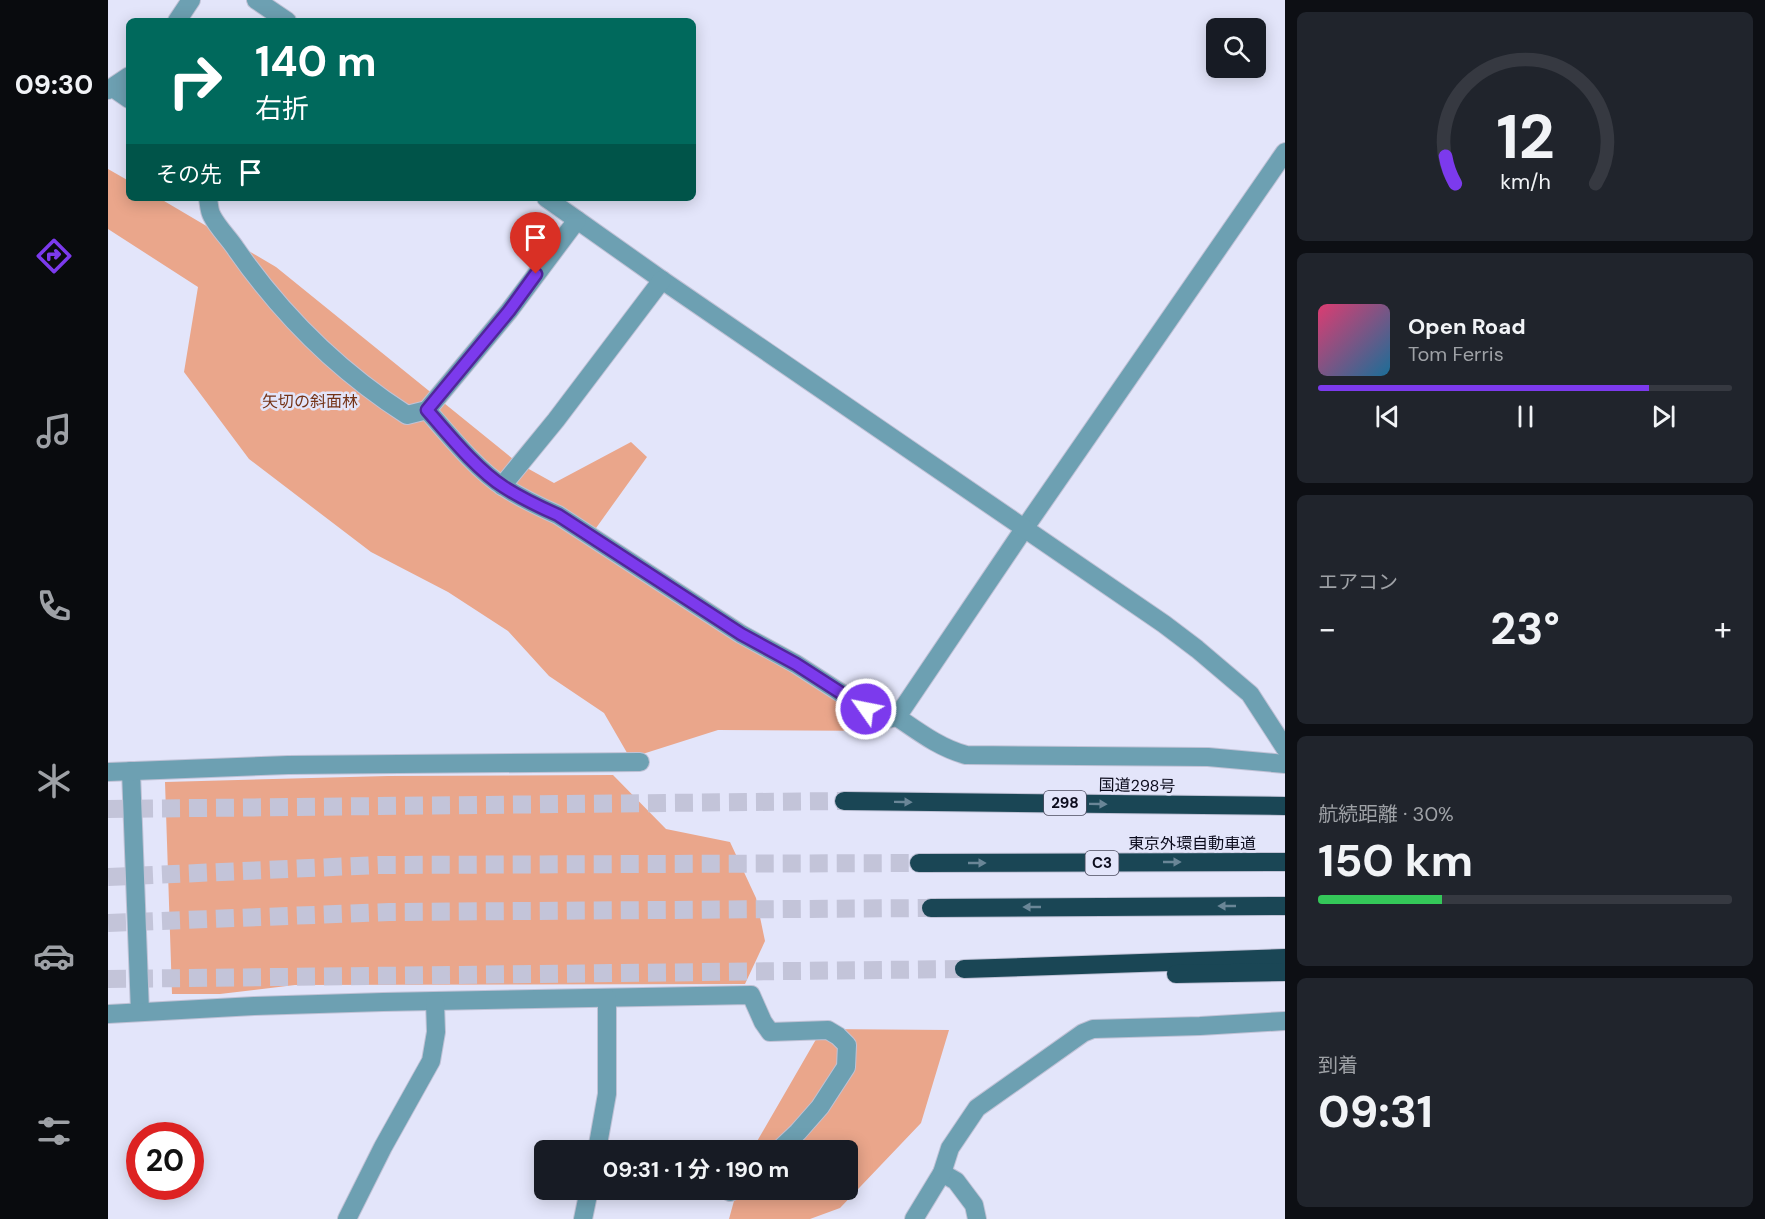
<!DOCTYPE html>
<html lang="ja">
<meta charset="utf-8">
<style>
:root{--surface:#171b24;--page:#20242c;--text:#f1f3f6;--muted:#9ea1a6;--line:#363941;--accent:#7c3aed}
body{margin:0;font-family:"DM Sans","Noto Sans JP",sans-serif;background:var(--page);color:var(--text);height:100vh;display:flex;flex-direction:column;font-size:22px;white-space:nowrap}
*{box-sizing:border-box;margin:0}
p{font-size:20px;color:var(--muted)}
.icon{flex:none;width:33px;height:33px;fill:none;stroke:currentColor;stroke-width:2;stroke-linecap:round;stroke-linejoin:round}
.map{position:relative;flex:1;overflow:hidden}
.sheet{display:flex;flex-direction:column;gap:12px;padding:12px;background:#0d0f14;width:480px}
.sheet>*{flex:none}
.banner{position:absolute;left:18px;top:18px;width:570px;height:183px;border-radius:9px;box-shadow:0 3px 15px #0003;background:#00695c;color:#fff;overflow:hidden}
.tools{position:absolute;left:1098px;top:18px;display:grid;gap:12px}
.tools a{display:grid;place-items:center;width:60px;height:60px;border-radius:9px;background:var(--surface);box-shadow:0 3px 15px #0003;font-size:30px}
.speed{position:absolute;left:18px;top:1122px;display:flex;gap:12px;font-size:30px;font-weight:700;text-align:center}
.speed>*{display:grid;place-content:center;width:78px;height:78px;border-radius:50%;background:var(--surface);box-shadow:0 3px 15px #0003;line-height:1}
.speed .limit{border:9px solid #d22;background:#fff;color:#111}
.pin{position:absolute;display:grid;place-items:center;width:51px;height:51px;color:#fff;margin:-62px -26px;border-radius:50% 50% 50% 0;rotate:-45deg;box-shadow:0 0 6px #0007}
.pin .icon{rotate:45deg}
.me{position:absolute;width:66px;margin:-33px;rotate:303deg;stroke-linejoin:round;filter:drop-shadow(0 0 4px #0008)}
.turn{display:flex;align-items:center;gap:21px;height:126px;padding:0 30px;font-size:27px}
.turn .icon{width:78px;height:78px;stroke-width:2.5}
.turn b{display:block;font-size:42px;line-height:51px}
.then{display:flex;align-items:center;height:57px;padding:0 30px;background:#0003;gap:12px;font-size:22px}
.big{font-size:45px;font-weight:700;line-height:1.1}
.sheet .card{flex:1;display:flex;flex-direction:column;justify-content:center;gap:9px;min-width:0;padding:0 21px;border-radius:9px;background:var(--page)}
.sheet .dial{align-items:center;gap:0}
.dial svg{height:156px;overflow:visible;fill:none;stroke:var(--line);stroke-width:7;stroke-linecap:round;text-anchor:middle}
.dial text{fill:var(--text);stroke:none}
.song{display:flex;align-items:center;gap:18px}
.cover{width:72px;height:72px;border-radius:9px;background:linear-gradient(135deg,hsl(340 70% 55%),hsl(200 70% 35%))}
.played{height:6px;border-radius:3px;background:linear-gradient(90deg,var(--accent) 80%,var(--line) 80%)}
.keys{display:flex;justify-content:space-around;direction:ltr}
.heat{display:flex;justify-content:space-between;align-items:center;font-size:33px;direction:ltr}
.charge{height:9px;border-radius:4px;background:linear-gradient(90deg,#34c759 30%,var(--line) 0)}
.trip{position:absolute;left:426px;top:1140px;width:324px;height:60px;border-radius:9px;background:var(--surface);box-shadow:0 3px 15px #0003;font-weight:700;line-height:60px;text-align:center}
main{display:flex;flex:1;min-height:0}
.tabs{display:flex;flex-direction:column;width:108px;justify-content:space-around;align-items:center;background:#090b0e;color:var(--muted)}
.tabs .icon{width:42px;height:42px}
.tabs .active{color:var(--accent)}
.tabs b{font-size:27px;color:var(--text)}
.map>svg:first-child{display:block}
.green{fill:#eaa68b}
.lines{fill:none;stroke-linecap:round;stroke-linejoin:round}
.highway-tunnel{stroke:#c3c4d9;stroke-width:18;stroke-dasharray:18 9;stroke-linecap:butt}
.minor-casing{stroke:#c0c2d6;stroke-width:20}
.highway-casing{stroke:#c0c2d6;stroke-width:20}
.minor{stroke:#6da0b2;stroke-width:18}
.highway{stroke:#1a4655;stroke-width:18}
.oneway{fill:#6a8697}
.route-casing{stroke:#51269a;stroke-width:15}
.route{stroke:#7c3aed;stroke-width:10}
.labels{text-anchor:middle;stroke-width:5;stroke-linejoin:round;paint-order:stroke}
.shield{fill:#e3e5fa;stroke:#4c4c5f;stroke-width:1.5}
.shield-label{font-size:15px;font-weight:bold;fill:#0b0b1c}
.park-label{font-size:16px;fill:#743317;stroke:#e3e5fa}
.street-label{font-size:16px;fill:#0b0b1c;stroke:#e3e5fa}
</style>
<main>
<nav class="tabs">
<b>09:30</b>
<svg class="icon active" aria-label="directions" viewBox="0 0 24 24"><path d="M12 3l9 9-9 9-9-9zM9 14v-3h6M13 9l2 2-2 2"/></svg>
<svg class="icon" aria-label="music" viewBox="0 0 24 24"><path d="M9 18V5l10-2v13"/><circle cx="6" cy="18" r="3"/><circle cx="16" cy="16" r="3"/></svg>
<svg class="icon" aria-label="phone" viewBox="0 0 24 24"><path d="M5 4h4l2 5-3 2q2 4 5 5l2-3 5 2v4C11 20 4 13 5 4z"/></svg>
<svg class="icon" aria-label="climate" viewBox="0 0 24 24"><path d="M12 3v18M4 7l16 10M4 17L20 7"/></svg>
<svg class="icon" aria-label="car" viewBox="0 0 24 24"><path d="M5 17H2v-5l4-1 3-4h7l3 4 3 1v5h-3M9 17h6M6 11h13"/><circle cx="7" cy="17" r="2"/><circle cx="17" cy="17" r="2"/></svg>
<svg class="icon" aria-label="filters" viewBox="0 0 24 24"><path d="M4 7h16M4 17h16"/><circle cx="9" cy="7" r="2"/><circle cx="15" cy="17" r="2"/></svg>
</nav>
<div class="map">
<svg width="1177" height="1219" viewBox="0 0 1177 1219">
<rect width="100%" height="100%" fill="#e3e5fa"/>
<g class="green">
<path d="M0,169l21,12v17h30l117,69 242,196 36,20 77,-41 16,15 -61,85 301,189 -169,-1 -88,28 -26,-45 -55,-37 -41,-45 -60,-39 -77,-40 -122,-93 -65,-87 14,-85 -90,-58z"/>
<path d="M505,775l53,54 64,13 26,56 9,43 -20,43 -450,1 -75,9h-48l-7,-212 223,-6z"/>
<path d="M714,1029l127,1 -28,93 -81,85 -30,11h-81l8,-29h111v-40h-96z"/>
</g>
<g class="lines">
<g class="highway-tunnel">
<path d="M0,809l736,-8"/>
<path d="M0,877l270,-12 541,-2"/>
<path d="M0,923l281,-11 542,-4"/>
<path d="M0,979l856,-10"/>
</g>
<g class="minor-casing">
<g id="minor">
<path d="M148,0l31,21"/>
<path d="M69,21l14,-21"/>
<path d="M5,88l16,11"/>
<path d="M0,90l21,-14"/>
<path d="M1177,152l-261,377 -127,188c22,15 43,31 69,38l242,2 77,7"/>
<path d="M100,198c1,6 1,13 4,18 6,12 17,22 24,33 46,66 104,123 171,166l20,-5c21,24 50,60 77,77 17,11 36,20 54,28l183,119 55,30 87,56 14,-3"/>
<path d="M438,198l116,82 502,344 33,25 53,45 35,54"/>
<path d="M319,410l82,-99 68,-91"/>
<path d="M394,486l54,-66 106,-140"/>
<path d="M23,771l9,241"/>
<path d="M0,772l180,-7 352,-3"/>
<path d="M0,1014l146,-8 129,-4 368,-7 12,27 7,10 58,-2 10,6 9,9 -1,22 -26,40 -22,25 -19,18"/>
<path d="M489,1150l10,-56v-96"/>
<path d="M834,1173l14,8 18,24 3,14"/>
<path d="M622,1192l4,-2"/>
<path d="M239,1219l36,-72 48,-86 5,-29 -1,-30"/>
<path d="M475,1219l6,-29"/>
<path d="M806,1219l28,-46 8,-25 27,-40 106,-75 10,-4 107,-3 85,-5"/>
</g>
</g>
<g class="highway-casing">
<g id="highway">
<path d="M736,801l441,5"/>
<path d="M811,863l366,-1"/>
<path d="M823,908l354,-2"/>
<path d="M856,969l321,-11"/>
<path d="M1068,974l109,-2"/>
</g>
</g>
<use href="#minor" class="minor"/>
<use href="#highway" class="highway"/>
</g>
<defs><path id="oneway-solid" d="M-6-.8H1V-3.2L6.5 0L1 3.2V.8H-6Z" transform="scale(1.5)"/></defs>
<g class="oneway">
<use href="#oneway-solid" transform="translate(795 802) rotate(1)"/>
<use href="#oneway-solid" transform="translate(990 804) rotate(1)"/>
<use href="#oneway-solid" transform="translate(1064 862)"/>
<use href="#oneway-solid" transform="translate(869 863)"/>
<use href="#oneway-solid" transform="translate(1119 906) rotate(180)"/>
<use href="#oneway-solid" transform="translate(924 907) rotate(180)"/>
</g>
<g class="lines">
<g class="route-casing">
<path id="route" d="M428,274l-27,37 -82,99c21,24 50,60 77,77 17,11 36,20 54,28l183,119 55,30 70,45"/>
</g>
<use href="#route" class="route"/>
</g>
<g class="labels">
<g class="shield">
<rect x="936" y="791" width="42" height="24" rx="4.5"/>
<rect x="977.5" y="851" width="33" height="24" rx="4.5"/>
</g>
<g class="shield-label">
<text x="957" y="808">298</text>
<text x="994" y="868">C3</text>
</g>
<g class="park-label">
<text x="202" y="407">矢切の斜面林</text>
</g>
<g class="street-label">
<text transform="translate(1029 785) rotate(1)" y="6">国道298号</text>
<text x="1084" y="849">東京外環自動車道</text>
</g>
</g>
</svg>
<div class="tools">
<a><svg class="icon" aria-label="search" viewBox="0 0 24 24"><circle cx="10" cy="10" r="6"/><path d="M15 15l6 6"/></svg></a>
</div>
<div class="speed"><div class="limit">20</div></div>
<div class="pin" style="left:428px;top:274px;background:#d93025"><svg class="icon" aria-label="arrive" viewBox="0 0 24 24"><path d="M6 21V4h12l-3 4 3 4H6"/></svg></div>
<svg class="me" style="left:758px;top:709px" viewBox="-20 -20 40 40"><circle r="17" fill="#7c3aed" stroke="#fff" stroke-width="3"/><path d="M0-11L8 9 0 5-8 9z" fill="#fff"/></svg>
<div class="trip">09:31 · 1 分 · 190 m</div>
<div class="banner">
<div class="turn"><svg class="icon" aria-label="right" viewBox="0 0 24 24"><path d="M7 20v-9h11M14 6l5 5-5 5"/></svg><div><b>140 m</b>右折</div></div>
<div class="then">その先<svg class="icon" aria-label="arrive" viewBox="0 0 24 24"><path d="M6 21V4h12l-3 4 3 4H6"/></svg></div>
</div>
</div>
<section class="sheet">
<div class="card dial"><svg viewBox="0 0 100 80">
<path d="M14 69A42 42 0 1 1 86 69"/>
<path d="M14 69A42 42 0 0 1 9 55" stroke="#7c3aed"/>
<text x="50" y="56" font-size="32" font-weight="700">12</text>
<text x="50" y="72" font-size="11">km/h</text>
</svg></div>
<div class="card">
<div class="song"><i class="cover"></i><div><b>Open Road</b><p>Tom Ferris</p></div></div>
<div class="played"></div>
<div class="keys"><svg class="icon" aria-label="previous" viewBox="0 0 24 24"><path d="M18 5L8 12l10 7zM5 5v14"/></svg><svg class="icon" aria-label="pause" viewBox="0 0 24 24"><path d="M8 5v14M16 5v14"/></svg><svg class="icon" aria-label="next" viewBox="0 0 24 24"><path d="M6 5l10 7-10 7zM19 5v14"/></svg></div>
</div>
<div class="card"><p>エアコン</p>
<div class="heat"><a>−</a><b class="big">23°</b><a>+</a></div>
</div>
<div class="card"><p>航続距離 · 30%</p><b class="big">150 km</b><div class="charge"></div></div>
<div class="card"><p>到着</p><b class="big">09:31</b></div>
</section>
</main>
